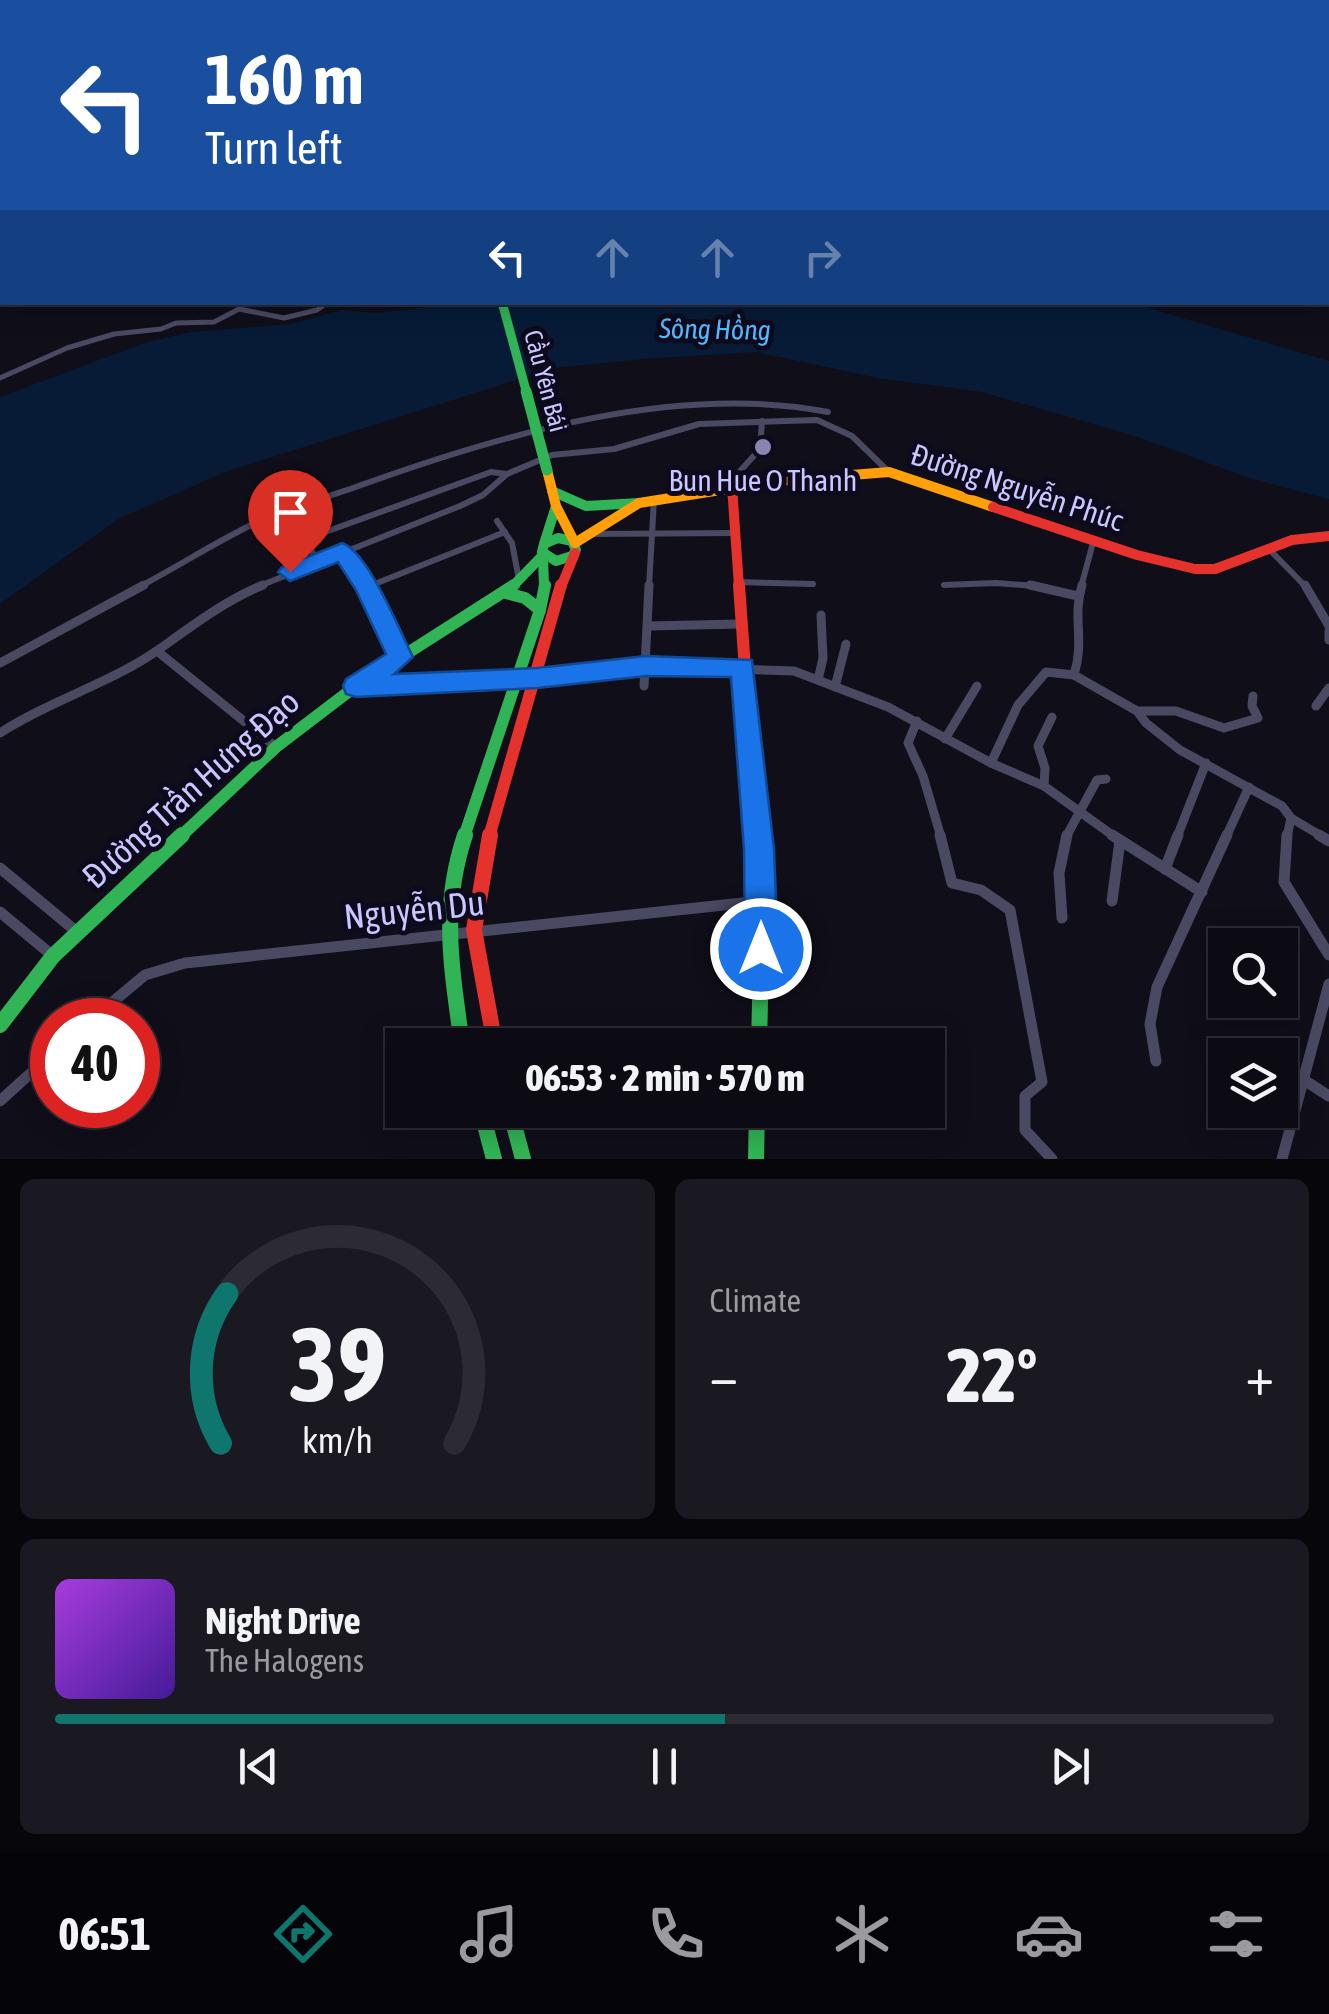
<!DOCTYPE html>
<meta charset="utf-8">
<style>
:root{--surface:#0c0a13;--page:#1a1821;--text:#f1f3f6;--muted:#9a9aa0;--line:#2c2b33;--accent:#0f766e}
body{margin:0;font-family:"Asap Condensed",sans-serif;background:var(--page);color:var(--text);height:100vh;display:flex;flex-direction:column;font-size:38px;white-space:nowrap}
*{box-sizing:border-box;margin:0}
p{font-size:32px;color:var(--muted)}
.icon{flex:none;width:55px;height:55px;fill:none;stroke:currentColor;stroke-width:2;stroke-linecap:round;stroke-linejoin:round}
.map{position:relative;height:1159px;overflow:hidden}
.sheet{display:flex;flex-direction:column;gap:20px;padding:20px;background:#07060a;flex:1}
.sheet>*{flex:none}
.hud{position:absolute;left:0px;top:0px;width:1330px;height:305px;box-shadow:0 5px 25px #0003,0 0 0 2px var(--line);background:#1a4fa0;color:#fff;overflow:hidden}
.controls{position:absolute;left:1208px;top:928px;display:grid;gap:20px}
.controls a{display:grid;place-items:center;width:90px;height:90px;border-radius:0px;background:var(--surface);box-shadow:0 5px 25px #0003,0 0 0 2px var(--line);font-size:50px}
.speed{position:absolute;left:30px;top:998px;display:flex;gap:20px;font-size:50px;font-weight:700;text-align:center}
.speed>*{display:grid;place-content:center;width:130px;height:130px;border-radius:50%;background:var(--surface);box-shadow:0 5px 25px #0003,0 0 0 2px var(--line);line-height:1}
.speed .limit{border:15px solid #d22;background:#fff;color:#111}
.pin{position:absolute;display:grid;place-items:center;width:85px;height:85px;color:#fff;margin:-102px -42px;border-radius:50% 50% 50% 0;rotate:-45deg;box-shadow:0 0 10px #0007}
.pin .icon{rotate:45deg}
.me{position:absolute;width:110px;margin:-55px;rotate:0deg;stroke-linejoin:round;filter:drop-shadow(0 0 8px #0008)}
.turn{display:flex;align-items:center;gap:35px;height:210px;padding:0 40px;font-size:45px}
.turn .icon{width:130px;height:130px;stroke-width:2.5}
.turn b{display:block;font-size:70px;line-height:85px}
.lanes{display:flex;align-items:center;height:95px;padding:0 40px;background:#0003;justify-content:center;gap:50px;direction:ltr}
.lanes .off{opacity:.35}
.big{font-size:75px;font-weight:800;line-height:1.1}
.sheet .widget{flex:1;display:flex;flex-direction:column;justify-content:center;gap:15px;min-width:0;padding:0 35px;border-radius:15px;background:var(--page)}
.sheet .dial{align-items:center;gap:0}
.dial svg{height:260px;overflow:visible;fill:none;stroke:var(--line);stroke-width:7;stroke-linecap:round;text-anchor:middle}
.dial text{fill:var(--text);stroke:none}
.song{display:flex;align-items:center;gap:30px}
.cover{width:120px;height:120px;border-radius:15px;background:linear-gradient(135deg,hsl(280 70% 55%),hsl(260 70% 35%))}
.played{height:10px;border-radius:5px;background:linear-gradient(90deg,var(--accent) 55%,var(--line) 55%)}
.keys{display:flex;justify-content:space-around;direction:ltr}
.heat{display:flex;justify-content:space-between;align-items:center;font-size:55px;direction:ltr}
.sheet .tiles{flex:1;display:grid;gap:20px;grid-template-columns:1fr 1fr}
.widget:last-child{grid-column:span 2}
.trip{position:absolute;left:385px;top:1028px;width:560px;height:100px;border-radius:0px;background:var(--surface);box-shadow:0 5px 25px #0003,0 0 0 2px var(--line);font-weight:800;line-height:100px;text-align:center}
.tabs{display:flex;height:160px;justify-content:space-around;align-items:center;background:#050408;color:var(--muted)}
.tabs .icon{width:70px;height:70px}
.tabs .on{color:var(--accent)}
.tabs b{font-size:45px;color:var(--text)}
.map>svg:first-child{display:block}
.water{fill:#071b37}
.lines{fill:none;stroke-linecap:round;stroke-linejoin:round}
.street-far3{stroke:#494a62;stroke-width:5}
.street-far2{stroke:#494a62;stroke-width:6}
.street-far1{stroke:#494a62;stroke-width:9}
.street{stroke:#494a62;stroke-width:11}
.fast-far2{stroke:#30b455;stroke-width:10}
.fast-far1{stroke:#30b455;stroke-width:12}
.fast{stroke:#30b455;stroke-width:16}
.slow{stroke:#ff9f0a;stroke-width:10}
.jam-far2{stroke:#e5322d;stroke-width:10}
.jam-far1{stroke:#e5322d;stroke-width:12}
.jam{stroke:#e5322d;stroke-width:16}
.fast-bridge-far1{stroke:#30b455;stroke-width:9}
.fast-bridge{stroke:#30b455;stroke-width:11}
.route{fill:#1a73e8;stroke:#114b97;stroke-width:2.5}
.poi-dot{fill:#8986ae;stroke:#0d0a1d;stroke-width:4}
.labels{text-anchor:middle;stroke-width:10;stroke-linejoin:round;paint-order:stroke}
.far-street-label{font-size:25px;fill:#cac6ff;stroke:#0d0a1d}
.far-water-label{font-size:28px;font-style:italic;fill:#54b8ff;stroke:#0d0a1d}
.poi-label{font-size:30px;fill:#cac6ff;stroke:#0d0a1d}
.street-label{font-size:30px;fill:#cac6ff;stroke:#0d0a1d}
.near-street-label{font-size:35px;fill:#cac6ff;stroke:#0d0a1d}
</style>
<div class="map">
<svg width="1329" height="1159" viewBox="0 0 1329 1159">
<rect width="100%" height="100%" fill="#100e19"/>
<path class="water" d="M469,302h659l201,59v138l-80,-21 -111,-41 -156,-45 -104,-14 -122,-26 -113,7 -89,9 -329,104 -107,47 -118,85v-207l147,-55 44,-10 99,-8 53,-14 34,3z"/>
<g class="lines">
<path class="street-far3" d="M0,378l67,-30 47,-14 47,-5 15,-6 38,-1 25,-13 45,9 33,-8 11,-8"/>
<g class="street-far2">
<path d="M732,486l-1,-5 29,-32 2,-28"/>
<path d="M290,510l27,51"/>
<path d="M497,521l15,22 7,37"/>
<path d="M589,534l146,-1"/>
<path d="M306,539l185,-67 16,2"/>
<path d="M1268,548l38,39"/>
<path d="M342,551l25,36"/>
<path d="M737,582l76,2"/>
<path d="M944,585l52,-2 50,4"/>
<path d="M139,587c42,-22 84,-50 127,-69 33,-13 68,-23 101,-35 140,-50 311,-100 461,-71"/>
<path d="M257,587l203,-81 23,-11 24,-21 45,-19 62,-6 85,-25 118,-4 35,16 37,36"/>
<path d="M367,587l138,-55"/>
<path d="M649,587l5,-88"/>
<path d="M1081,587l13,-48"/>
</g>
<g class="street-far1">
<path d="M365,585l35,72"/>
<path d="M1030,585l48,11"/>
<path d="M1082,585c-10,34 3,54 -8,90l63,36 9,12 34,27 102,56 9,12 32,19"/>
<path d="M1305,585l24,41"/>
<path d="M367,587l5,-2"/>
<path d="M648,626l92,-2"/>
<path d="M1329,631v9"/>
<path d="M157,651l119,96"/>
<path d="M0,663l144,-78"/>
<path d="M818,680l5,-22 -2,-43"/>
<path d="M361,686l176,-8 108,-12 149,5 94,36 103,56 53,23 71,51"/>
<path d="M644,686l5,-101"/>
<path d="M835,687l11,-43"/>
<path d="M1316,706l13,-18"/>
<path d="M1137,711h39l48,17 34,-10 -6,-12 1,-10"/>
<path d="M917,721l-9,22 15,33 18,61"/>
<path d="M0,733c49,-32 111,-50 158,-83 34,-24 66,-49 105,-65"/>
<path d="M945,739l32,-53"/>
<path d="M991,763l27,-58 28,-33 28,3"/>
<path d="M1044,786l1,-18 -7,-22 14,-29"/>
<path d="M1066,837l31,-57 9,-1"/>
<path d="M1177,837l29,-74"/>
<path d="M1226,837l23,-50"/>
<path d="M1287,837l4,-19"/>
</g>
<g class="street">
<path d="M940,835l12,48 29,7 29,20 32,172 -17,14v34l27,29"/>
<path d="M1112,835l90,57"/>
<path d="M1287,835l-3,47 45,73"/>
<path d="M1319,835l10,6"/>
<path d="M0,868l77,64"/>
<path d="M1165,869l13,-34"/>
<path d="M1112,901l8,-60"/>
<path d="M0,912l53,44"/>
<path d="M1062,918l-3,-45 8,-38"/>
<path d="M91,1020l54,-45 40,-12 576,-62"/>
<path d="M1156,1061l-6,-37 7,-37 70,-152"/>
<path d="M1304,1080l25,16"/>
<path d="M0,1101l52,-47"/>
<path d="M1282,1159l47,-175"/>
</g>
<g class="fast-far2">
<path d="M552,491l34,15 53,-3"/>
<path d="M558,538l14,3 4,9 -4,6 -16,5 -14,-9 2,-8z"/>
<path d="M544,544l12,-38"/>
<path d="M543,555l1,32"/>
<path d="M512,587l31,-32"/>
</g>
<g class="fast-far1">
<path d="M506,593l19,5 15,12"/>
<path d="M751,753l6,84"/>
<path d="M180,837l96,-90 80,-61 158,-101"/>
<path d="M464,837l76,-227 5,-25"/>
</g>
<g class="fast">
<path d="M756,835l6,82 -3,128"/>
<path d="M0,1025l53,-69 129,-121"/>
<path d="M462,1045c-10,-76 -22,-135 3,-210"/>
<path d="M481,1110l13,49"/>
<path d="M510,1110l13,49"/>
<path d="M756,1159l1,-49"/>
</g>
<path class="slow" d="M547,470l9,36 19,37 64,-40 138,-22 112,-9 104,35"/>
<g class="jam-far2">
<path d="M732,486l7,101"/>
<path d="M993,507l144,48 58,14h20l77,-29 37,-4"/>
<path d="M561,587l14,-34"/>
</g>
<g class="jam-far1">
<path d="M739,585l12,168"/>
<path d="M489,837l72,-252"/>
</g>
<path class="jam" d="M490,835l-16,95 21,115"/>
<path class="fast-bridge-far1" d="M502,302l25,92"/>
<path class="fast-bridge" d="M526,391l21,79"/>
</g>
<linearGradient id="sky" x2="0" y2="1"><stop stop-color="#09080e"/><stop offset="0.44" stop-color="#313649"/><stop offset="1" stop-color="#313649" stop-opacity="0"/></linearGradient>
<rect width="1329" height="289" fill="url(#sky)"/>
<path class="route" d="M342,543c26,8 58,89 71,114l-19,17 143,-6 109,-12 106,4 22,189 4,100 -5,12 -12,5 -11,-5 -5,-12 -1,-100 -13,-172 -85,-1 -109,12 -181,9 -10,-3 -3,-8 3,-7 40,-25 -30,-64 -18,-28 -48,19 -12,-9 4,-5z"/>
<circle class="poi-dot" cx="763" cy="447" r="10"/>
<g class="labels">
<g class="far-street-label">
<text transform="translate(546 381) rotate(75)" y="9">Cầu Yên Bái</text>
</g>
<g class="far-water-label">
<text transform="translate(715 329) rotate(1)" y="10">Sông Hồng</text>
</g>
<g class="poi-label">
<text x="763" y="491">Bun Hue O Thanh</text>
</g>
<g class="street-label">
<text transform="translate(1017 488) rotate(18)" y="10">Đường Nguyễn Phúc</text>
</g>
<g class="near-street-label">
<text transform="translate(191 789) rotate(-42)" y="12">Đường Trần Hưng Đạo</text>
<text transform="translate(414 910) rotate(-6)" y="12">Nguyễn Du</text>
</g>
</g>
</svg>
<div class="controls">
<a><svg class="icon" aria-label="search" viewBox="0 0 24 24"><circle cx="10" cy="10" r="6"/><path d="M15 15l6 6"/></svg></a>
<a><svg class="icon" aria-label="layers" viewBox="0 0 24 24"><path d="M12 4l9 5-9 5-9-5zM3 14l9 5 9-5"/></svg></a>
</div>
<div class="speed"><div class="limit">40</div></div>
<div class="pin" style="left:290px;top:572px;background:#d93025"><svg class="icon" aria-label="arrive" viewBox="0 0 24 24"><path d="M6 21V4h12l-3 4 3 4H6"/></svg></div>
<svg class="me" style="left:761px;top:949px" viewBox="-20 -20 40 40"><circle r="17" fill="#1a73e8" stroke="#fff" stroke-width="3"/><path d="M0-11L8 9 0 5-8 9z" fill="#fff"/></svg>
<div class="trip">06:53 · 2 min · 570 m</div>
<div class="hud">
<div class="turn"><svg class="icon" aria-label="left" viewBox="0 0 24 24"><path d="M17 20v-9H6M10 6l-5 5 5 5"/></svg><div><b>160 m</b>Turn left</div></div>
<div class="lanes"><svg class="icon" aria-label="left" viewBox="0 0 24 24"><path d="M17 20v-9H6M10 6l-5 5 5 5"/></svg><svg class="icon off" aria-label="ahead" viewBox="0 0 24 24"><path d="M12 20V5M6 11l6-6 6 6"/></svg><svg class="icon off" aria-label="ahead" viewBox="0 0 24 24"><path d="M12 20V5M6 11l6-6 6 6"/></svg><svg class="icon off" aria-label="right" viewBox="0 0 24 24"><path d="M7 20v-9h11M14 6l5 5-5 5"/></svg></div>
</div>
</div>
<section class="sheet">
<div class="tiles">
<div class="widget dial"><svg viewBox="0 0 100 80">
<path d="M14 69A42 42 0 1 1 86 69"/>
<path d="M14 69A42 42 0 0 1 16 23" stroke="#0f766e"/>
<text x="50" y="56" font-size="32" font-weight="700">39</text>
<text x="50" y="72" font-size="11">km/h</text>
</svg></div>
<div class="widget"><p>Climate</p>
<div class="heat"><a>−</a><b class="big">22°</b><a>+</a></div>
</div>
<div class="widget">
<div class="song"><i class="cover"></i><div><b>Night Drive</b><p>The Halogens</p></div></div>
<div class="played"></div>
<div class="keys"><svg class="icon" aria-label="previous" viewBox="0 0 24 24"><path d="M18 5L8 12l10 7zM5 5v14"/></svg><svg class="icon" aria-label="pause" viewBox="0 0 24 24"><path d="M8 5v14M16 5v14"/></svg><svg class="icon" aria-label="next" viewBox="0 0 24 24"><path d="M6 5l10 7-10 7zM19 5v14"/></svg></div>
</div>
</div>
</section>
<nav class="tabs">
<b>06:51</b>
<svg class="icon on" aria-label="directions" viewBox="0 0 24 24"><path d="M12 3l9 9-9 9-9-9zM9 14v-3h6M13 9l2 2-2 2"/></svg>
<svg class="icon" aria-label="music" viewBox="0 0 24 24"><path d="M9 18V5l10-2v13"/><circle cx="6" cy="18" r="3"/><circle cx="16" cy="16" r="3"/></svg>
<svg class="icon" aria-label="phone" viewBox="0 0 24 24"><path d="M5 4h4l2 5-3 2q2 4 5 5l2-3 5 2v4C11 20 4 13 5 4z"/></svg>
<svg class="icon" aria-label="climate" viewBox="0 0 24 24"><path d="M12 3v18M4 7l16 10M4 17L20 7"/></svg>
<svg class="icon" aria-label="car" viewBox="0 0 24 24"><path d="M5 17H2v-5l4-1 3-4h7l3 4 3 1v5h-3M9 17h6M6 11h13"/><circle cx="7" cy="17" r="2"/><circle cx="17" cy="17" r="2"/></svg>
<svg class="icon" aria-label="filters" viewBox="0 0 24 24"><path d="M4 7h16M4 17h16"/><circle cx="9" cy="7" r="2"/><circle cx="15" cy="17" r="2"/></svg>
</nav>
